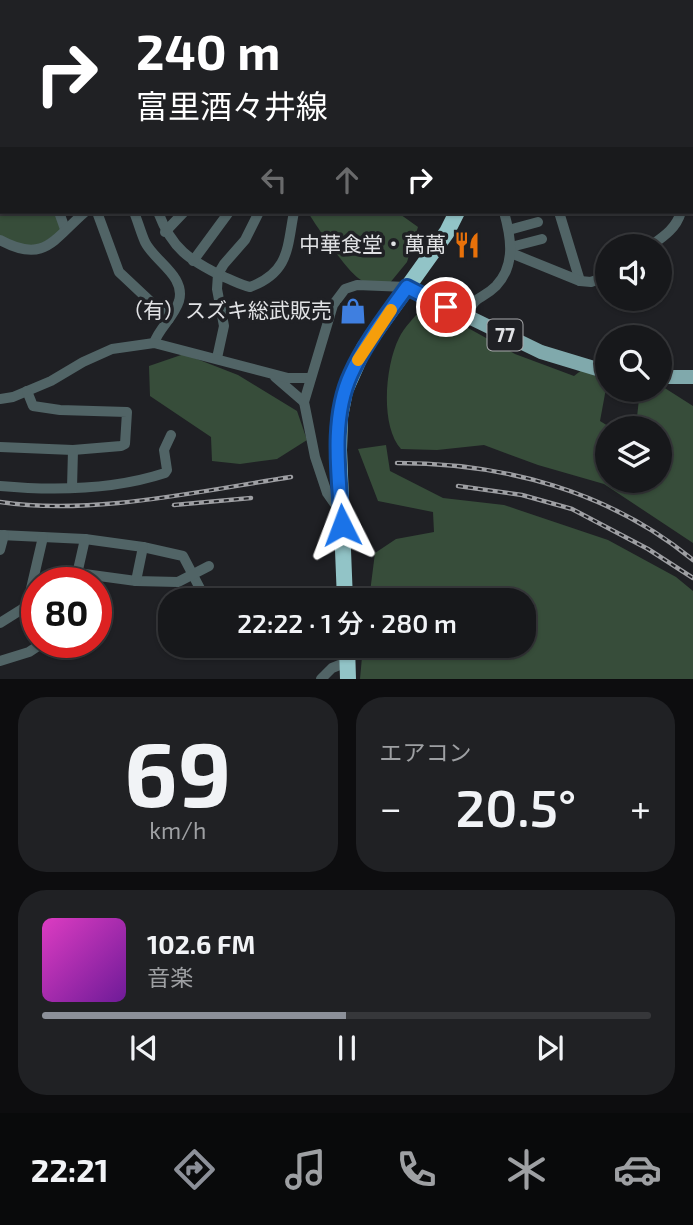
<!DOCTYPE html>
<html lang="ja">
<meta charset="utf-8">
<style>
:root{--surface:#17181b;--page:#202124;--text:#f1f3f6;--muted:#9ea0a3;--line:#36373a;--accent:#8c9099}
body{margin:0;font-family:"Exo 2","Noto Sans JP",sans-serif;background:var(--page);color:var(--text);height:100vh;display:flex;flex-direction:column;font-size:26px;white-space:nowrap}
*{box-sizing:border-box;margin:0}
p{font-size:23px;color:var(--muted)}
.icon{flex:none;width:38px;height:38px;fill:none;stroke:currentColor;stroke-width:2;stroke-linecap:round;stroke-linejoin:round}
.map{position:relative;height:679px;overflow:hidden}
.details{display:flex;flex-direction:column;gap:18px;padding:18px;background:#0d0d0f;flex:1}
.details>*{flex:none}
.top-card{position:absolute;left:0px;top:0px;width:693px;height:214px;box-shadow:0 2px 5px #0004,0 0 0 2px var(--line);background:#202124;color:#fff;overflow:hidden}
.tools{position:absolute;left:595px;top:234px;display:grid;gap:14px}
.tools a{display:grid;place-items:center;width:77px;height:77px;border-radius:50%;background:var(--surface);box-shadow:0 2px 5px #0004,0 0 0 2px var(--line);font-size:35px}
.speed{position:absolute;left:21px;top:567px;display:flex;gap:14px;font-size:35px;font-weight:700;text-align:center}
.speed>*{display:grid;place-content:center;width:91px;height:91px;border-radius:50%;background:var(--surface);box-shadow:0 2px 5px #0004,0 0 0 2px var(--line);line-height:1}
.speed .limit{border:10px solid #d22;background:#fff;color:#111}
.pin{position:absolute;display:grid;place-items:center;width:60px;height:60px;color:#fff;margin:-30px;border:4px solid #fff;border-radius:50%;box-shadow:0 2px 7px #0007}
.me{position:absolute;width:77px;margin:-38px;rotate:357deg;stroke-linejoin:round;filter:drop-shadow(0 0 5px #0008)}
.turn{display:flex;align-items:center;gap:24px;height:147px;padding:0 21px;font-size:32px}
.turn .icon{width:91px;height:91px;stroke-width:2.5}
.turn b{display:block;font-size:49px;line-height:60px}
.lanes{display:flex;align-items:center;height:66px;padding:0 21px;background:#0003;justify-content:center;gap:35px;direction:ltr}
.lanes .off{opacity:.35}
.big{font-size:52px;font-weight:600;line-height:1.1}
.details .tile{flex:1;display:flex;flex-direction:column;justify-content:center;gap:10px;min-width:0;padding:0 24px;border-radius:28px;background:var(--page)}
.details .dial{align-items:center;gap:0}
.dial b{font-size:91px;line-height:1}
.song{display:flex;align-items:center;gap:21px}
.cover{width:84px;height:84px;border-radius:10px;background:linear-gradient(135deg,hsl(310 70% 55%),hsl(280 70% 35%))}
.played{height:7px;border-radius:4px;background:linear-gradient(90deg,var(--accent) 50%,var(--line) 50%)}
.keys{display:flex;justify-content:space-around;direction:ltr}
.heat{display:flex;justify-content:space-between;align-items:center;font-size:38px;direction:ltr}
.details .tiles{flex:1;display:grid;gap:18px;grid-template-columns:1fr 1fr}
.tile:last-child{grid-column:span 2}
.trip{position:absolute;left:158px;top:588px;width:378px;height:70px;border-radius:28px;background:var(--surface);box-shadow:0 2px 5px #0004,0 0 0 2px var(--line);font-weight:600;line-height:70px;text-align:center}
.menu{display:flex;height:112px;justify-content:space-around;align-items:center;background:#090a0b;color:var(--muted)}
.menu .icon{width:49px;height:49px}
.menu .on{color:var(--accent)}
.menu b{font-size:32px;color:var(--text)}
.map>svg:first-child{display:block}
.green{fill:#374d3a}
.lines{fill:none;stroke-linecap:round;stroke-linejoin:round}
.path{stroke:#88898d;stroke-width:2;stroke-dasharray:3.5 3.5;stroke-linecap:butt}
.minor{stroke:#516466;stroke-width:10}
.major{stroke:#80a9ac;stroke-width:14}
.highway{stroke:#92c4c7;stroke-width:16}
.rail-casing{stroke:#9e9fa3;stroke-width:4.5}
.rail{stroke:#1f2024;stroke-width:2;stroke-dasharray:5;stroke-linecap:butt}
.route-casing{stroke:#114b97;stroke-width:18}
.route{stroke:#1a73e8;stroke-width:12}
.slow{stroke:#f59e0b;stroke-width:12}
.labels{text-anchor:middle;stroke-width:7;stroke-linejoin:round;paint-order:stroke}
.shield{fill:#1f2024;stroke:#a7a8ab;stroke-width:2}
.shield-label{font-size:19px;font-weight:bold;fill:#e1e2e5}
.poi-label{font-size:21px;fill:#e1e2e5;stroke:#1f2024;text-anchor:end}
</style>
<div class="map">
<svg width="693" height="679" viewBox="0 0 693 679">
<rect width="100%" height="100%" fill="#1f2024"/>
<g class="green">
<path d="M0,155l2,57h54l7,17 -29,20 -34,-12z"/>
<path d="M310,212h87l21,15 -11,35 -18,22c-10,0 -19,1 -28,-4 -12,-6 -44,-53 -52,-66z"/>
<path d="M423,307l18,6 74,41 59,22 9,-7 24,14 -7,38 13,8h-6v52h53v-52h-36l13,-12 3,-27h20v-5l33,21v137l-89,-59 -66,-19 -54,-20 -47,5 -36,-1c-21,-23 -16,-83 -2,-111 5,-11 16,-21 24,-31z"/>
<path d="M184,354l54,21 59,36 10,29 -30,19 -37,5 -28,-3 -1,-24 -61,-41 -1,-30z"/>
<path d="M386,445l4,26 53,27 61,7 104,35 68,37 17,14v88h-333l3,-33h160v-46h-154l6,-47 21,-14 38,-7 -1,-20 -55,-11 -20,-52z"/>
</g>
<g class="lines">
<g class="path">
<path d="M620,0l9,2"/>
<path d="M691,19h2"/>
</g>
<g class="minor">
<path d="M108,0l2,2"/>
<path d="M156,0l1,2"/>
<path d="M187,0v2"/>
<path d="M0,1l7,1"/>
<path d="M0,42l2,-1"/>
<path d="M0,82h2"/>
<path d="M0,116l2,1"/>
<path d="M0,153l2,1"/>
<path d="M691,190l2,-1"/>
<path d="M59,212l6,17"/>
<path d="M97,212l22,60 50,47"/>
<path d="M134,212c4,10 7,21 11,30 10,20 41,34 34,59 -5,16 -20,27 -25,42"/>
<path d="M158,212c14,37 31,48 66,65 8,3 17,8 26,10 40,-15 37,-40 44,-75"/>
<path d="M559,212l21,69"/>
<path d="M509,230l29,-8"/>
<path d="M165,232l19,-20"/>
<path d="M0,240c44,24 53,0 85,-28"/>
<path d="M511,247l31,-8"/>
<path d="M649,247c14,-10 27,-18 32,-35"/>
<path d="M511,253l69,28 11,1 16,-6"/>
<path d="M193,261l36,-49"/>
<path d="M466,317c11,-25 15,-16 30,-31 20,-21 15,-49 8,-74"/>
<path d="M217,358l7,-32 -7,-37 1,-15 6,-10 21,-24 14,-28"/>
<path d="M275,377l29,25"/>
<path d="M0,399l13,-2 38,-16 32,-19 29,-13 42,-6 134,35h22"/>
<path d="M0,447l73,3 48,-4 4,-2 2,-32 -67,-2 -27,-4 -6,-15"/>
<path d="M0,486c55,5 113,4 165,-13l2,-3 -3,-20 7,-15"/>
<path d="M72,488l1,-38"/>
<path d="M341,504l-7,-1 -7,-10 -12,-36 -11,-55 29,-97 12,-16 12,-4 50,2"/>
<path d="M0,535l85,4 58,8 40,9 23,44"/>
<path d="M0,550l4,-15"/>
<path d="M77,573l59,8 42,1 31,-16"/>
<path d="M136,581l7,-34"/>
<path d="M75,583l10,-44"/>
<path d="M0,623l27,-17 16,-69"/>
<path d="M229,646l1,2"/>
<path d="M0,661l29,-9 15,-10"/>
<path d="M321,679l11,-11 15,-6"/>
</g>
<g class="major">
<path d="M407,287l134,65 66,20"/>
<path d="M660,377h33"/>
</g>
<g class="highway">
<path d="M407,0l2,2"/>
<path d="M345,600l-6,-150 1,-33 5,-26 19,-43 83,-116 10,-20"/>
<path d="M347,646l1,33"/>
</g>
<g class="rail-casing">
<g id="rail">
<path d="M397,463c107,0 212,28 296,97"/>
<path d="M458,486l64,9 50,14 76,40 45,29"/>
<path d="M0,502c91,14 200,-11 291,-25"/>
<path d="M174,505l77,-7"/>
</g>
</g>
<use href="#rail" class="rail"/>
</g>
<g class="lines">
<g class="route-casing">
<path id="route" d="M342,525c-3,-48 -12,-106 9,-151 14,-31 36,-59 56,-87l39,20"/>
</g>
<use href="#route" class="route"/>
<path class="slow" d="M358,360l33,-50"/>
</g>
<defs>
<g id="restaurant-bare" transform="scale(2.1)"><path d="M-5-6h1v4h1v-4h1v4h1v-4h1v5L-1.5 .5V6h-2V.5L-5-1ZM5-6V6H3V1.5H1.5Q1.5-4 5-6Z" fill="#e8710a" stroke="#1f2024" stroke-width="2.5" paint-order="stroke"/></g>
<g id="shop-bare" transform="scale(2.1)"><path d="M-5-2.5h2.3a2.7 3.5 0 0 1 5.4 0H5L5.5 6h-11ZM-1.5-2.5h3a1.5 2.3 0 0 0-3 0Z" fill="#3f7fe0" stroke="#1f2024" stroke-width="2.5" paint-order="stroke"/></g>
</defs>
<g fill-rule="evenodd">
<use href="#restaurant-bare" x="467" y="245"/>
<use href="#shop-bare" x="353" y="311"/>
</g>
<g class="labels">
<rect class="shield" x="487.5" y="319.5" width="35" height="31" rx="5"/>
<g class="shield-label">
<text x="505" y="342">77</text>
</g>
<g class="poi-label">
<text x="446" y="252">中華食堂・萬萬</text>
<text x="332" y="318">（有）スズキ総武販売</text>
</g>
</g>
</svg>
<div class="tools">
<a><svg class="icon" aria-label="sound" viewBox="0 0 24 24"><path d="M4 9h4l5-4v14l-5-4H4zM17 9q2 3 0 6"/></svg></a>
<a><svg class="icon" aria-label="search" viewBox="0 0 24 24"><circle cx="10" cy="10" r="6"/><path d="M15 15l6 6"/></svg></a>
<a><svg class="icon" aria-label="layers" viewBox="0 0 24 24"><path d="M12 4l9 5-9 5-9-5zM3 14l9 5 9-5"/></svg></a>
</div>
<div class="speed"><div class="limit">80</div></div>
<div class="pin" style="left:446px;top:307px;background:#d93025"><svg class="icon" aria-label="arrive" viewBox="0 0 24 24"><path d="M6 21V4h12l-3 4 3 4H6"/></svg></div>
<svg class="me" style="left:342px;top:525px" viewBox="-20 -20 40 40"><path d="M0-17L14 15 0 8-14 15z" fill="#1a73e8" stroke="#fff" stroke-width="4"/></svg>
<div class="trip">22:22 · 1 分 · 280 m</div>
<div class="top-card">
<div class="turn"><svg class="icon" aria-label="right" viewBox="0 0 24 24"><path d="M7 20v-9h11M14 6l5 5-5 5"/></svg><div><b>240 m</b>富里酒々井線</div></div>
<div class="lanes"><svg class="icon off" aria-label="left" viewBox="0 0 24 24"><path d="M17 20v-9H6M10 6l-5 5 5 5"/></svg><svg class="icon off" aria-label="ahead" viewBox="0 0 24 24"><path d="M12 20V5M6 11l6-6 6 6"/></svg><svg class="icon" aria-label="right" viewBox="0 0 24 24"><path d="M7 20v-9h11M14 6l5 5-5 5"/></svg></div>
</div>
</div>
<section class="details">
<div class="tiles">
<div class="tile dial"><b>69</b><p>km/h</p></div>
<div class="tile"><p>エアコン</p>
<div class="heat"><a>−</a><b class="big">20.5°</b><a>+</a></div>
</div>
<div class="tile">
<div class="song"><i class="cover"></i><div><b>102.6 FM</b><p>音楽</p></div></div>
<div class="played"></div>
<div class="keys"><svg class="icon" aria-label="previous" viewBox="0 0 24 24"><path d="M18 5L8 12l10 7zM5 5v14"/></svg><svg class="icon" aria-label="pause" viewBox="0 0 24 24"><path d="M8 5v14M16 5v14"/></svg><svg class="icon" aria-label="next" viewBox="0 0 24 24"><path d="M6 5l10 7-10 7zM19 5v14"/></svg></div>
</div>
</div>
</section>
<nav class="menu">
<b>22:21</b>
<svg class="icon on" aria-label="directions" viewBox="0 0 24 24"><path d="M12 3l9 9-9 9-9-9zM9 14v-3h6M13 9l2 2-2 2"/></svg>
<svg class="icon" aria-label="music" viewBox="0 0 24 24"><path d="M9 18V5l10-2v13"/><circle cx="6" cy="18" r="3"/><circle cx="16" cy="16" r="3"/></svg>
<svg class="icon" aria-label="phone" viewBox="0 0 24 24"><path d="M5 4h4l2 5-3 2q2 4 5 5l2-3 5 2v4C11 20 4 13 5 4z"/></svg>
<svg class="icon" aria-label="climate" viewBox="0 0 24 24"><path d="M12 3v18M4 7l16 10M4 17L20 7"/></svg>
<svg class="icon" aria-label="car" viewBox="0 0 24 24"><path d="M5 17H2v-5l4-1 3-4h7l3 4 3 1v5h-3M9 17h6M6 11h13"/><circle cx="7" cy="17" r="2"/><circle cx="17" cy="17" r="2"/></svg>
</nav>
